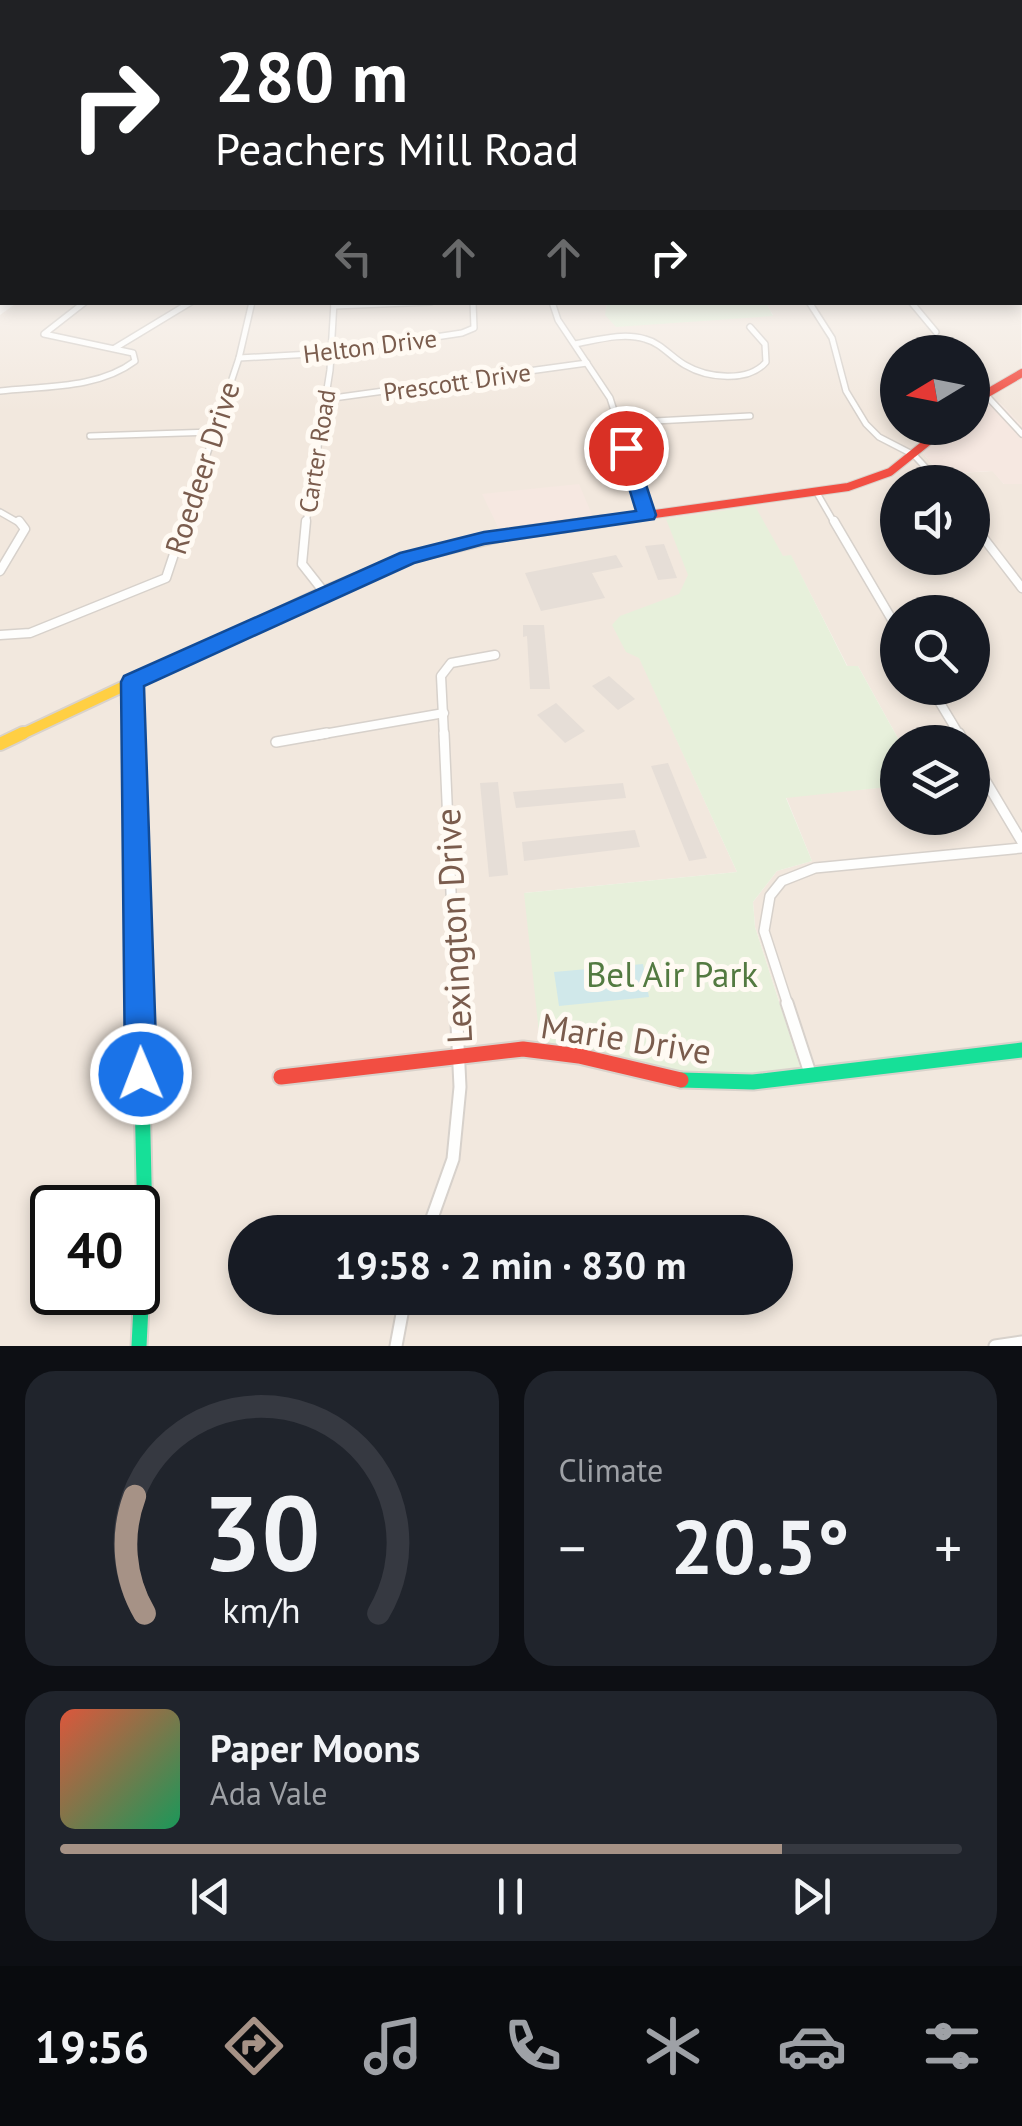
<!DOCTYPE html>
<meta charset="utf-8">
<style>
:root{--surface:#171b24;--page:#20242c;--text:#f1f3f6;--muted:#9ea1a6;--line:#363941;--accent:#a69286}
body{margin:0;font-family:"PT Sans",sans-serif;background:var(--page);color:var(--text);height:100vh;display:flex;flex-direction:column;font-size:38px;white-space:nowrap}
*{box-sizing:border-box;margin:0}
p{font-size:32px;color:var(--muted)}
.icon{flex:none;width:55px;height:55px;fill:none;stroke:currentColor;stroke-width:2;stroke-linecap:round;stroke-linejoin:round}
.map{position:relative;height:1346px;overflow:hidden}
.side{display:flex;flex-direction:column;gap:25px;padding:25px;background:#0d0f14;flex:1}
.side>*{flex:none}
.banner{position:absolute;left:0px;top:0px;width:1022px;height:305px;box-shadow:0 5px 15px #0003;background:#202124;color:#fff;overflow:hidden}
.needle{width:65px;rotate:260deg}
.fabs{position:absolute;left:880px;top:335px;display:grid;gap:20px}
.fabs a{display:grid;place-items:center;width:110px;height:110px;border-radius:50%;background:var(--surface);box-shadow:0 5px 15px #0003;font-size:50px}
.speed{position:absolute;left:30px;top:1185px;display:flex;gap:20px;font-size:50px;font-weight:700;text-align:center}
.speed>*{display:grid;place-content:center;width:130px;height:130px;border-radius:50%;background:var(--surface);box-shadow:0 5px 15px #0003;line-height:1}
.speed .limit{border:5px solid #111;border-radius:15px;background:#fff;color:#111}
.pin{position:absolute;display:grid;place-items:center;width:85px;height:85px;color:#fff;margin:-42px;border:5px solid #fff;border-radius:50%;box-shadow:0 2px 10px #0007}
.me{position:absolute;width:110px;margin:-55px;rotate:359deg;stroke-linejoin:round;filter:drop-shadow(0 0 8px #0008)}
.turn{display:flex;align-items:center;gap:35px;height:210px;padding:0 50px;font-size:45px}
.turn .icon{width:130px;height:130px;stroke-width:2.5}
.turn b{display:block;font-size:70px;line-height:85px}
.lanes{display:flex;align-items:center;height:95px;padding:0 50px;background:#0003;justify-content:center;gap:50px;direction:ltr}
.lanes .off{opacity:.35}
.big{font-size:75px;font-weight:600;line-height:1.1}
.side .card{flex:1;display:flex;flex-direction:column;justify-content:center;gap:15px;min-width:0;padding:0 35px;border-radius:30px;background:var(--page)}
.side .dial{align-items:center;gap:0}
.dial svg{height:260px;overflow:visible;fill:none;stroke:var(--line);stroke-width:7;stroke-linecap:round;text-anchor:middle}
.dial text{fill:var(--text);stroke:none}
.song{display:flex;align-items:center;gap:30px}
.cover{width:120px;height:120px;border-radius:15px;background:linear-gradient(135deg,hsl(10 70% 55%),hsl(150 70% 35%))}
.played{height:10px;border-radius:5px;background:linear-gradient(90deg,var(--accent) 80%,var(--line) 80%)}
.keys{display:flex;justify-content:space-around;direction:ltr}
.heat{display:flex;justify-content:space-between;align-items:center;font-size:55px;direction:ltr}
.side .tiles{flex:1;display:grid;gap:25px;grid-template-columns:1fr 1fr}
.card:last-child{grid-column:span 2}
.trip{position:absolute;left:228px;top:1215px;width:565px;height:100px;border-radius:50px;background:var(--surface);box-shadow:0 5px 15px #0003;font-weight:600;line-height:100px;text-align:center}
.menu{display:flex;height:160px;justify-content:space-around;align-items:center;background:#090b0e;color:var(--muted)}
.menu .icon{width:70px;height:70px}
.menu .on{color:var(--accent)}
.menu b{font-size:45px;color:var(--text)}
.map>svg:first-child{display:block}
.residential{fill:#f2e8de;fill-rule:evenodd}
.commercial{fill:#f6e8e1}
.green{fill:#e7f0db}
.water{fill:#d0e8ea}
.building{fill:#e6ded7}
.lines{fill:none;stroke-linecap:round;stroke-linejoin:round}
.street-far3-casing{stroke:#d7d1cb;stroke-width:8}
.street-far2-casing{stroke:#d7d1cb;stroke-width:11}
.street-far1-casing{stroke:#d7d1cb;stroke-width:12}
.street-casing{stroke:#d7d1cb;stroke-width:15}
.fast-far2-casing{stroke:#d9d2cb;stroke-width:14}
.fast-far1-casing{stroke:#d9d2cb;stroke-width:16}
.fast-casing{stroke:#d9d2cb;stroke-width:19}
.slow-far2-casing{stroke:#d9d2cb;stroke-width:10}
.slow-far1-casing{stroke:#d9d2cb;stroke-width:14}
.slow-casing{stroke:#d9d2cb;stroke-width:16}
.jam-far1-casing{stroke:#d9d2cb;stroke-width:10}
.jam-casing{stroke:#d9d2cb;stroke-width:19}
.street-far3{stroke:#fefefd;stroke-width:5}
.street-far2{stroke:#fefefd;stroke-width:8}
.street-far1{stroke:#fefefd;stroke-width:9}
.street{stroke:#fefefd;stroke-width:11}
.fast-far2{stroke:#16e098;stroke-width:10}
.fast-far1{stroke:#16e098;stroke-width:12}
.fast{stroke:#16e098;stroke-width:15}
.slow-far2{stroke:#ffcf43;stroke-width:8}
.slow-far1{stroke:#ffcf43;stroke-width:10}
.slow{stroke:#ffcf43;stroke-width:12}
.jam-far1{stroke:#f24e42;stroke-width:8}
.jam{stroke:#f24e42;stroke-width:15}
.route{fill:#1a73e8;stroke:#114b97;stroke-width:2.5}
.labels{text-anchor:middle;stroke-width:10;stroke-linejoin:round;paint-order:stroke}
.far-street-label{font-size:25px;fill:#7a5c4d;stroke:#fffaf3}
.street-label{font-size:30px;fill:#7a5c4d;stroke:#fffaf3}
.near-street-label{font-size:35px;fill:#7a5c4d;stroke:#fffaf3}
.near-park-label{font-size:35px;fill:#537a41;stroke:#fffaf3}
</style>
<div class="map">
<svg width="1022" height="1346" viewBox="0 0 1022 1346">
<rect width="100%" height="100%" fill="#f9f5f0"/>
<path class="residential" d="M1020,223l2,203 -23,-24 -19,1 -7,7 -1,-58h-74v76h39l-20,18 23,28 53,-3 11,13h18v862h-1022v-1031l18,-13h589l-1,13h167l-7,-12 254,-1zM898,482h74v76h-74zM483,494l114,34 -92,13zM791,556l57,111 10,-1 42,76h72v76h-74l-1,-32 -111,11 26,64 -35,10 -24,31 2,25 46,142 -277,-176 213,-21 -116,-255 57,-11 14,-20zM898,612h74v76h-74zM52,1208h86v84h-86zM245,1232h530v66h-530z"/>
<g class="commercial">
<path d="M999,402l23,24v58h-18l-12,-13 -52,3 -23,-28 20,-18h35l1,-18 7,-7z"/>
<path d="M579,484l19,45 -93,12 -23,-47z"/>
</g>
<g class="green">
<path d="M766,302l7,14 -157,11 -11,-12 2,-12z"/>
<path d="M755,506l28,50 8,-1 56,111h11l42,76 -3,44 -111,12 26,63 -35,10 -24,31 2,25 46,143 -54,8 -49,-1 -158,-35 -16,-149 213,-21 -98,-214 -13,-6 -14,-27 8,-9 59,-22 9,-19 -22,-56z"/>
</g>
<path class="water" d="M643,964l6,33 -90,9 -5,-34z"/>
<g class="building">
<path d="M664,544l13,34 -19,2 -13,-34z"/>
<path d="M616,555l7,12 -31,6 13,25 -64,13 -16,-38z"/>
<path d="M523,625h21l6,64h-20l-3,-53 -4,1z"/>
<path d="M609,676l26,23 -17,11 -26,-24z"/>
<path d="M556,703l29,28 -20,12 -28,-28z"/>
<path d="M668,763l17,42 22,53 -18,3 -38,-95z"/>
<path d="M498,782l10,93 -19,2 -9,-94z"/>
<path d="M623,783l3,15 -110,10 -3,-16z"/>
<path d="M635,830l5,17 -116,14 -2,-19z"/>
</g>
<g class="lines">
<g class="street-far3-casing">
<g id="street-far3">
<path d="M552,302l6,18 52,78 37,117"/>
<path d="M809,302l23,36 14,53 20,33 13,13 35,18 25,27"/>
<path d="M911,302l25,30"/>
<path d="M334,306l97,-4"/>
<path d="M575,344c22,-4 48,-12 70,-5 16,4 26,18 40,26 22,13 63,18 81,-3l-1,-18 -15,-17"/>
<path d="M115,348l76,-46"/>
<path d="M239,358l90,-5 133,-20 12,-5 -1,-26"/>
<path d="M0,391c44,-5 98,-2 135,-30l-2,-8 -89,-19 41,-32"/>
<path d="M984,393l38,41"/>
<path d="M326,399l261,-36"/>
<path d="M617,423l133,-7"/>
<path d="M90,436l123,-4"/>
<path d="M817,493l18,31"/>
<path d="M0,512l21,12"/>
<path d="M184,524l55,-166 13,-56"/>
<path d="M306,524l24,-154 4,-68"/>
</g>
</g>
<g class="street-far2-casing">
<g id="street-far2">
<path d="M306,521l-4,43 22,28"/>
<path d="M834,521l64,109"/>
<path d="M972,523l50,65"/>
<path d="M0,571l25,-42 -6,-8"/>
<path d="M0,635l30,-2 136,-55 19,-57"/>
<path d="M931,688l29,48"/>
<path d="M312,736l132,-23"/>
<path d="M444,736l-3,-60 10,-13 44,-8"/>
</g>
</g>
<g class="street-far1-casing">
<g id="street-far1">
<path d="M444,733l12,272"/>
<path d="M959,733l5,9"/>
<path d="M276,742l51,-9"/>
<path d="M972,758l50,84"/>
<path d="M788,1005l-24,-74 6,-35 12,-15 33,-13 207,-20"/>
</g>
</g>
<g class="street-casing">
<g id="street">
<path d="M787,1003l23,70"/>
<path d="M427,1232l26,-73 7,-72 -4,-84"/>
<path d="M396,1346l9,-48"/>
<path d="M995,1346l27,-4"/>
</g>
</g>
<g class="fast-far2-casing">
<path id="fast-far2" d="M132,682l1,54"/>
</g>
<g class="fast-far1-casing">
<path id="fast-far1" d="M133,733l7,272"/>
</g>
<g class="fast-casing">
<g id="fast">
<path d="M681,1080l72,2 269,-32"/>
<path d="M139,1346l6,-120 -5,-223"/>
</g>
</g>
<g class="slow-far2-casing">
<path id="slow-far2" d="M586,524l33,-5"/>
</g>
<g class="slow-far1-casing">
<path id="slow-far1" d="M18,736l306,-144 83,-34 97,-23 100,-14"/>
</g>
<g class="slow-casing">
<path id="slow" d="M0,744l23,-11"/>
</g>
<g class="jam-far1-casing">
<g id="jam-far1">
<path d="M972,402l50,-29"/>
<path d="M619,519l229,-32 42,-15 55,-44"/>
</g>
</g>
<g class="jam-casing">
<path id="jam" d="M281,1077l242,-28 56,7 102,24"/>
</g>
<use href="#street-far3" class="street-far3"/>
<use href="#street-far2" class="street-far2"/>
<use href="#street-far1" class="street-far1"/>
<use href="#street" class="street"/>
<use href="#fast-far2" class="fast-far2"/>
<use href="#fast-far1" class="fast-far1"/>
<use href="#fast" class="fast"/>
<use href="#slow-far2" class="slow-far2"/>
<use href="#slow-far1" class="slow-far1"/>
<use href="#slow" class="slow"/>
<use href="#jam-far1" class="jam-far1"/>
<use href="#jam" class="jam"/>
</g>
<linearGradient id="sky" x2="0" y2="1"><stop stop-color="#9ec9e9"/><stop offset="0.54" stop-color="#fcfaf8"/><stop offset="1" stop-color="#fcfaf8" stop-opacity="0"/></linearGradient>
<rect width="1022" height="412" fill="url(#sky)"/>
<path class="route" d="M626,443l8,5 22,67 -2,4 -170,25 -70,19 -270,123 13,388 -4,11 -12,5 -11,-5 -5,-11 -4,-392 3,-6 276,-123 84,-21 152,-21 -19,-63z"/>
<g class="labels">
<g class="far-street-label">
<text transform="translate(370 346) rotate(-7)" y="9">Helton Drive</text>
<text transform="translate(457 382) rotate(-8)" y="9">Prescott Drive</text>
<text transform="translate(317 451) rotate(-81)" y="9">Carter Road</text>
</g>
<g class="street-label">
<text transform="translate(203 468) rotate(-72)" y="10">Roedeer Drive</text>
</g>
<g class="near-street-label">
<text transform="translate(454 926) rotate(-93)" y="12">Lexington Drive</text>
<text transform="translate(626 1039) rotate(9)" y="12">Marie Drive</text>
</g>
<g class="near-park-label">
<text x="672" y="987">Bel Air Park</text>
</g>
</g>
</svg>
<div class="fabs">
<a><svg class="needle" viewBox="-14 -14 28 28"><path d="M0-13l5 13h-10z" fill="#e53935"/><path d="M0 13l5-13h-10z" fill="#9ea1a6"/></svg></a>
<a><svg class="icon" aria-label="sound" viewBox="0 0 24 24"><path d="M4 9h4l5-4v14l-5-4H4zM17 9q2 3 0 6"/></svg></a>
<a><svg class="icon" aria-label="search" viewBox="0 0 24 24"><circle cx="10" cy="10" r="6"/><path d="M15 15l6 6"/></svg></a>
<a><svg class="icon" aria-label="layers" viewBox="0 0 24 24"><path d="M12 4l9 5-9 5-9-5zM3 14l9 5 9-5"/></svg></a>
</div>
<div class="speed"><div class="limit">40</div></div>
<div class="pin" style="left:626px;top:448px;background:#d93025"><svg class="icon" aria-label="arrive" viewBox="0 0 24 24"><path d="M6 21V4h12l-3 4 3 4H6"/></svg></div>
<svg class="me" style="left:141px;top:1074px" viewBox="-20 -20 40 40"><circle r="17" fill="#1a73e8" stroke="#fff" stroke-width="3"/><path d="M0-11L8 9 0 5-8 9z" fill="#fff"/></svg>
<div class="trip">19:58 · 2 min · 830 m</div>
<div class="banner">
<div class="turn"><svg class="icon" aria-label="right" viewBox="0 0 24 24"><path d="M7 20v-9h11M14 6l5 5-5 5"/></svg><div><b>280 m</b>Peachers Mill Road</div></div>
<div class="lanes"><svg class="icon off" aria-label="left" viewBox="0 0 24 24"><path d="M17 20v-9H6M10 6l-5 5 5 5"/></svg><svg class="icon off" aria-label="ahead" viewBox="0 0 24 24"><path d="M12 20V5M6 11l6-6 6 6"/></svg><svg class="icon off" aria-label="ahead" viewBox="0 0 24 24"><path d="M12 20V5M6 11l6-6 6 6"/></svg><svg class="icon" aria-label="right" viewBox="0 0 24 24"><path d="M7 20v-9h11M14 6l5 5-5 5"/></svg></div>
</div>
</div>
<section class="side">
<div class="tiles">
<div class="card dial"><svg viewBox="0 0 100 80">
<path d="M14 69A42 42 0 1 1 86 69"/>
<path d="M14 69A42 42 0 0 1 11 33" stroke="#a69286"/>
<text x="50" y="56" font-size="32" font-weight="700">30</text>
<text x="50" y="72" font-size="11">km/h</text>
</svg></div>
<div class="card"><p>Climate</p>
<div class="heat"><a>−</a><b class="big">20.5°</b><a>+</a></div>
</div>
<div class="card">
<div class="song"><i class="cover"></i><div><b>Paper Moons</b><p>Ada Vale</p></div></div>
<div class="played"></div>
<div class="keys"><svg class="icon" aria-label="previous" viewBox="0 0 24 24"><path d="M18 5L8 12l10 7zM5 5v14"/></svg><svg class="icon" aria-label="pause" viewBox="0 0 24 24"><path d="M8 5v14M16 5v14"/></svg><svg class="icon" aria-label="next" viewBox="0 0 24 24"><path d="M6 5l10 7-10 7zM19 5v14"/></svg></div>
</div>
</div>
</section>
<nav class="menu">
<b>19:56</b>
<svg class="icon on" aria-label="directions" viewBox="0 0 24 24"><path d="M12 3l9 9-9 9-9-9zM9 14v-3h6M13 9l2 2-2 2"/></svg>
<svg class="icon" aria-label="music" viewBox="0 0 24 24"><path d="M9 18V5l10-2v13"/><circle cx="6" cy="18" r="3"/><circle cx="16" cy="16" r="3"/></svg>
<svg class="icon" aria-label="phone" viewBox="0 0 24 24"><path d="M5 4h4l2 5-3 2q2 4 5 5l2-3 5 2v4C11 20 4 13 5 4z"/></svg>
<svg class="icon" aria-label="climate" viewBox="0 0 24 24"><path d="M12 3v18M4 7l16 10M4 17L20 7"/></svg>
<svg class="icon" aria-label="car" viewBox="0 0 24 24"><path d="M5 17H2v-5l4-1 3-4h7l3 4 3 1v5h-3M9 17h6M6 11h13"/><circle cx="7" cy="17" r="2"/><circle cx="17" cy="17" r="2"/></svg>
<svg class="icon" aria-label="filters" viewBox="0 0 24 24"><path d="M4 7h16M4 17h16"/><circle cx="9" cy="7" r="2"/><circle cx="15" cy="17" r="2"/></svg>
</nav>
